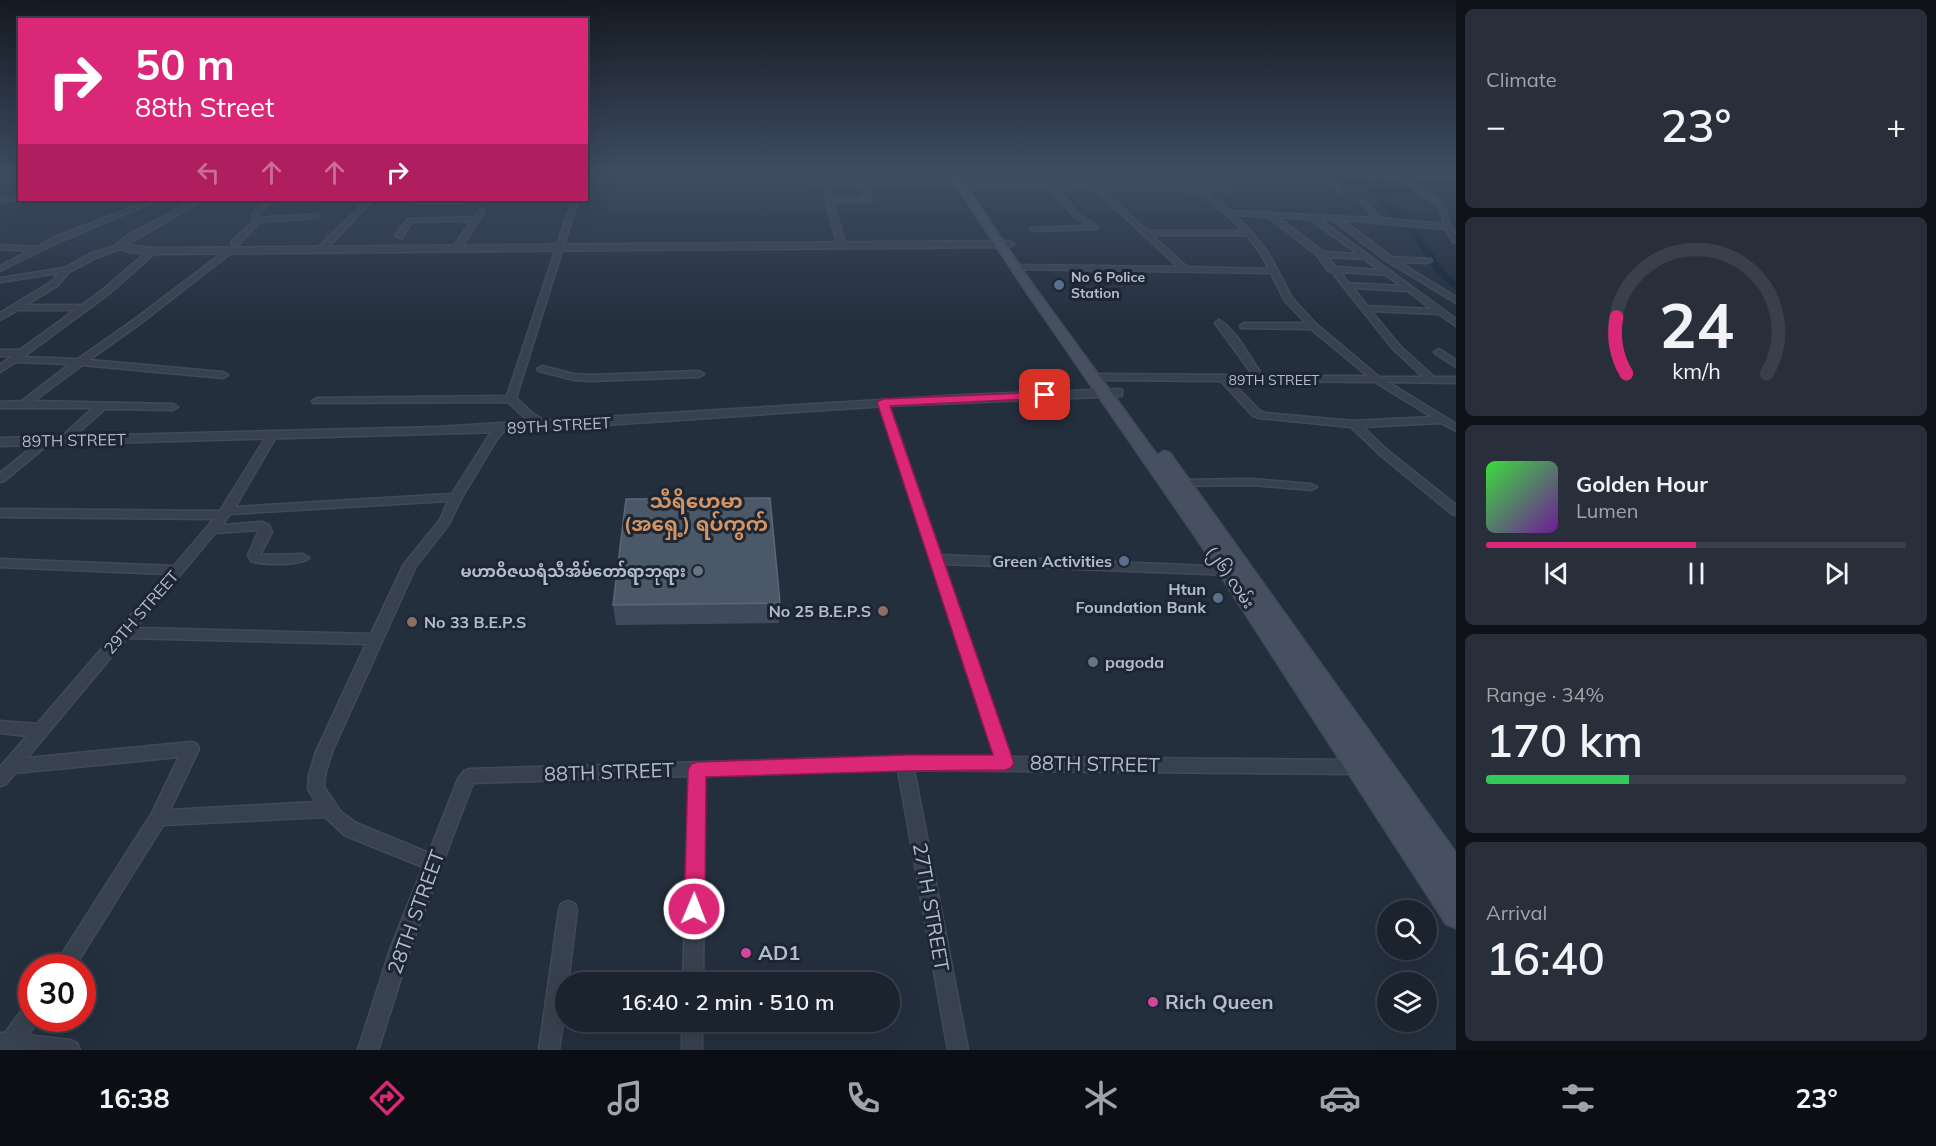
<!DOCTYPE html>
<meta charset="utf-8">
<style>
:root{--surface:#1b232e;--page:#282f3a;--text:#f1f3f6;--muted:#a0a4aa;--line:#39404a;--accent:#db2777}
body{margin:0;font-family:Mulish,"Noto Sans Myanmar",sans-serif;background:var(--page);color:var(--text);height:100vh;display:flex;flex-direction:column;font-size:22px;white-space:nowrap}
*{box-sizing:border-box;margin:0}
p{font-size:20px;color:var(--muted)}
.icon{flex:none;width:33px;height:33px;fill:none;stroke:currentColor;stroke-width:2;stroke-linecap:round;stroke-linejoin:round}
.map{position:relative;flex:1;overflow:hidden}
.drawer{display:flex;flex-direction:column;gap:9px;padding:9px;background:#0f1319;width:480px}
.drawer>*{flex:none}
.banner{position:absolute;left:18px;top:18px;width:570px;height:183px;border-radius:0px;box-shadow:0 6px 24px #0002,0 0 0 2px var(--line);background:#db2777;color:#fff;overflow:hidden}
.controls{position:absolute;left:1377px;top:900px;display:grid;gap:12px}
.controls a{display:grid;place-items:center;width:60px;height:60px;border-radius:50%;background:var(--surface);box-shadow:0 6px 24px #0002,0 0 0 2px var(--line);font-size:30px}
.speed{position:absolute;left:18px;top:954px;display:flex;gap:12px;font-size:30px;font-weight:700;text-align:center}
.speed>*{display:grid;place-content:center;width:78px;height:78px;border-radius:50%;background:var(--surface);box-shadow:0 6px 24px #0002,0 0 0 2px var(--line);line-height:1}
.speed .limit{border:9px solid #d22;background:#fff;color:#111}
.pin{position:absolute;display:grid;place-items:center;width:51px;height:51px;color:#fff;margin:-26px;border-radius:12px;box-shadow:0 3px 9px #0006}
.me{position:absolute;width:66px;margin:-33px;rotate:1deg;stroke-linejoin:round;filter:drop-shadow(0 0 4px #0008)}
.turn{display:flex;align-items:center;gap:21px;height:126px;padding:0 18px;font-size:27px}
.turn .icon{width:78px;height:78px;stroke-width:2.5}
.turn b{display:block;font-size:42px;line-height:51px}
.lanes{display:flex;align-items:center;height:57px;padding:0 18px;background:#0003;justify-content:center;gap:30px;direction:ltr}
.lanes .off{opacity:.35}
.big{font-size:45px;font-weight:600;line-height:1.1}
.drawer .widget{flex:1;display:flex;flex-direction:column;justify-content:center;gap:9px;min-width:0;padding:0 21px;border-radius:9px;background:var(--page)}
.drawer .dial{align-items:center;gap:0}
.dial svg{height:156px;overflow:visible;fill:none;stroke:var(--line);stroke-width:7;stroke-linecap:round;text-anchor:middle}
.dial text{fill:var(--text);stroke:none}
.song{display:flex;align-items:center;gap:18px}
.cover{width:72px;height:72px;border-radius:9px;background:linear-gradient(135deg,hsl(120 70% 55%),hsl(280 70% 35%))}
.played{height:6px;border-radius:3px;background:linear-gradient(90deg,var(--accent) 50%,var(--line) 50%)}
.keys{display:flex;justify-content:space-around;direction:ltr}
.heat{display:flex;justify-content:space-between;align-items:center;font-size:33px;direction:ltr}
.charge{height:9px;border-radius:4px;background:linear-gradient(90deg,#34c759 34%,var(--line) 0)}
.trip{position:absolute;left:555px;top:972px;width:345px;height:60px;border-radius:30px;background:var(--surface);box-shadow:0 6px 24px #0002,0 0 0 2px var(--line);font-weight:600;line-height:60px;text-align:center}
.menu{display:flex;height:96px;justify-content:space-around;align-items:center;background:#0b0e12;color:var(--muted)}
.menu .icon{width:42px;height:42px}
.menu .current{color:var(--accent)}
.menu b{font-size:27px;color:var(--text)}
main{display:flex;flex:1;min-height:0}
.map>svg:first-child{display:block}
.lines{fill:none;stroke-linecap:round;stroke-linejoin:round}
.canal{fill:#17263c;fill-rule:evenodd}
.minor-casing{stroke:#414a57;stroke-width:3}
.tertiary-casing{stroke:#414a57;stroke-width:3}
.secondary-casing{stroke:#414a57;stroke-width:3}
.minor{fill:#38414e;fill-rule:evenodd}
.tertiary{fill:#38414e;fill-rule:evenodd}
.secondary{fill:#465061;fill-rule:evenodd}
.wall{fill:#3f4b5c}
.building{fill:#4b5868;stroke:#5c6777;stroke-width:1.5}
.route{fill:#db2777;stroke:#8e194d;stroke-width:1.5}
.service-dot{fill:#5c6f8a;stroke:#1d2633;stroke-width:2}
.worship-dot{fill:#6b7280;stroke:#1d2633;stroke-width:2}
.education-dot{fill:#8d6e63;stroke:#1d2633;stroke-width:2}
.hotel-dot{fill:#d1479c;stroke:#1d2633;stroke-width:2}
.labels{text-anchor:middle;stroke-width:6;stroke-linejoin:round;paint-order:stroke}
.far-poi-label{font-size:14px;font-weight:bold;fill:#b4bcc9;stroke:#1d2633;text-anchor:start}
.far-street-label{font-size:14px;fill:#b4bcc9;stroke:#1d2633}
.street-label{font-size:16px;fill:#b4bcc9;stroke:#1d2633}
.poi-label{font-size:16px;font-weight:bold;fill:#b4bcc9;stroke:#1d2633;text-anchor:end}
.quarter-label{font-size:20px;font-weight:bold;fill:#d59563;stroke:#1d2633}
.near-street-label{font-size:20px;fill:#b4bcc9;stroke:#1d2633}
.near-poi-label{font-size:20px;font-weight:bold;fill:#b4bcc9;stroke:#1d2633;text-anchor:start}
</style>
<main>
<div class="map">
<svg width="1456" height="1050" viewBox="0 0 1456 1050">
<rect width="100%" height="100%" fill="#242f3e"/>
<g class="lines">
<path class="canal" d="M1322,173c10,0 15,4 24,6 24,4 45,-2 68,9l1,2 -4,2 -30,1 38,39 24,37 13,13v8l-20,-17 -24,-38 -42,-44 4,-2 27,-1c-26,-9 -56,3 -79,-15z"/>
<g class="minor-casing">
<g id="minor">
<path d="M805,173h6l3,7 13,2 236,3 -11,-12h7l11,12 30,1 -8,-13h6l8,13 86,1 -14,-14h7l15,14 27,1 -10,-15h6l10,18h-28l26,20 142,7 -13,-17 3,-2 18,19 63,6 -5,-17 -42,-30 -73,-2 17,14v2l-2,1 -24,-19 141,1v4l-51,-1 39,28 5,17 7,12v8h-3l-7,-13 -104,-9 50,37 39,2 1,2 -4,2 -29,-1 57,35v6l-71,-43 -52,-40 -14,-1 137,100v7l-17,-12 -68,-3 28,34 35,32h22v6l-68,-1 68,42v7l-15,-8 -78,4 24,23 69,55v10l-4,-1 -73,-60 -28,-27 -92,-9 -7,-3 -31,-34 -128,-1 -5,-3 5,-3 160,1 -38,-52 4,-3c17,9 32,40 44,56h105l-57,-47 -70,-1 -1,-2 4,-3h62l-21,-22 -14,-28 -258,-4 -1,-2 4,-2 162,2 -83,-78h-38l22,26 19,12v2l-66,2 -2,-1v-2l58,-2 -13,-9 -25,-28 -182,-3 3,16 -38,1 13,43 -4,2 -4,-2 -12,-45 -2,-16 -14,-2zM830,186h32l3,13h-33zM1102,190l94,1 31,23 16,17h-96zM1235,215l34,2 49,39 10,15h3l62,78 30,28h-44l-63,-53 -24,-26 -23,-44 -18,-22zM1278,217l32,2 48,35 -35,-2zM1152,235h95l14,19 8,15 -82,-2zM1327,257l37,2 15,11 -43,-3zM1340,272l46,3 15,11 -53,-3zM1353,288l55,3 23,18 -64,-3zM1231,381l144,1 57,35 -78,4 -89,-8 -5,-2z"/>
<path d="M20,195v4l-20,3v-4z"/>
<path d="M151,200h7l-97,41 -61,30v-5l29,-15 -29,-2v-4l37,2 18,-10z"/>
<path d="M267,200h6l-15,14 1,4 57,-4 3,2 -3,2 -56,4 -22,23h-6v-4l21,-19v-9z"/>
<path d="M275,200h49l-3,2h-43z"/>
<path d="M367,200h6l-49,51h-6v-4z"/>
<path d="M413,200h52l1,1 -3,2h-48l-3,-2z"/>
<path d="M572,200h6l-62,198 19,17 14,8 1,2 -1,2c-16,2 -30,-15 -41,-25l-195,1 -1,-2 5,-3 190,-2z"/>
<path d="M482,208l3,2 -26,41 -7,-2 19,-28 -59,1 -10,16 -7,-2 13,-17 66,-2z"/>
<path d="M118,245l7,2 -27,10 -29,15 -12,14 -31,19h56l22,-16 46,-40 7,2 -47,42 -87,64 55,2 57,-40 94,-71 4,2 -1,2 -91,71 -52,37 134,12 5,3 -5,3 -141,-13 -48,36 139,3 5,3 -5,3 -68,-1 -37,33h-8l-1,-2 1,-2 33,-30h-93v-6l22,-1 48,-37 -54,-2 -16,10v-7l12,-9h-12v-6h20l55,-40h-57l-18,10v-7l51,-31 8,-9 -59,9v-4l64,-10 28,-15z"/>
<path d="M1439,349l17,11v7l-20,-13 -2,-2z"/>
<path d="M542,366l32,8 18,1 107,-4 5,3 -5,3 -107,4 -18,-1 -35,-9 -2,-2z"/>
<path d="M883,399l5,3 53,153 292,12 6,4 -6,4 -289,-11 67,193 348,3 6,2 2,5 -2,5 -6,2 -445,-4 54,280h-20l-50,-280 -193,6 -2,206h-20l6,-206 -215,7 -3,5 -60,159 -33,103h-20l33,-103 32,-80 -79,-32 -19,-18 -162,8 -89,143h-21l99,-155 27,-56 -164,16 -9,11 -6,2v-19l27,-31 -27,-3v-12l37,3 129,-150 -166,-7v-8l174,7 40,-47 -214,-2v-8l220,2 46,-74 5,-3 5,3 -41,70 217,-13 36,-57 10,-11h8l1,2 -10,11 -35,58 -13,27 -33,42 -84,186 -7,23 -1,12 17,25 15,11 73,30 29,-74 6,-8 6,-2 435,-13 90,1 -117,-355zM448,501l-8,19 -36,44 -33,70 -235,-6 79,-95 44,-3 -11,25 3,6c11,4 50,5 58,-3l-6,-4 -43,1 12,-23 -3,-7 -7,-3 -40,3 8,-11zM127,638l239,6 -50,108 -7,23 -1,14 8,13 -146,8 29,-61 -2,-5 -6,-2 -164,16z"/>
<path d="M46,438l5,3 -1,2 -46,38 -4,1v-9l42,-34z"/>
<path d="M1252,479l59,5 6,3 -6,3 -59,-5 -77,1 -6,-3 6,-3z"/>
<path d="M568,901l7,3 2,6 -9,72h-2v20l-7,48h-20l20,-140 2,-6z"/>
<path d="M32,1003v15h8l-12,17 42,5 7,3 3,7h-80v-17h5l20,-27z"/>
<rect x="682" y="1022" width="20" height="28"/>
</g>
</g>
<g class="tertiary-casing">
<g id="tertiary">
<path d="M194,200h9l-77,45 27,3 856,-7 5,3 -5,3 -856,7 -25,-2 -13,-6 10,-9z"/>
<path d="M1118,389l4,1v6l-236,10 -386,26 -500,14v-8l438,-11 525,-32z"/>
</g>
</g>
<g class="secondary-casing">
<path id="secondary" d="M948,173h9l78,115 122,167 7,-4 6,2 286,400v75l-10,-4 -249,-385 -172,-249z"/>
</g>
<use href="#minor" class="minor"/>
<use href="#tertiary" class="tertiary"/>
<use href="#secondary" class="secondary"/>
</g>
<path class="wall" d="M780,603l-1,20 -163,2 -3,-20z"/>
<path class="building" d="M770,498l10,105 -167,2 13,-106z"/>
<linearGradient id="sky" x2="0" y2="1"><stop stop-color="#141a22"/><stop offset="0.54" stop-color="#3f4d63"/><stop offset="1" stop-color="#3f4d63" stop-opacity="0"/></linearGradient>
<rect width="1456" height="320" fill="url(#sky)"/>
<path class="route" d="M1045,392l4,1v5l-159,8 124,357 -3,5 -6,2 -100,1 -199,6 -1,132 -3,8 -8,3 -7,-3 -3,-8 4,-139 3,-6 6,-2 208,-7h88l-116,-353 6,-3z"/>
<g class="service-dot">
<circle cx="1059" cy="285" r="6"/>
<circle cx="1124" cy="561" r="6"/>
<circle cx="1218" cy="598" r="6"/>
</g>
<g class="worship-dot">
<circle cx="698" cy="571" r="6"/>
<circle cx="1093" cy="662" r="6"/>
</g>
<g class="education-dot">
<circle cx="883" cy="611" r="6"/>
<circle cx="412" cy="622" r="6"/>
</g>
<g class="hotel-dot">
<circle cx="746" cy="953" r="6"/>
<circle cx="1153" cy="1002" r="6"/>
</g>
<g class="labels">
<g class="far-poi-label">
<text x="1071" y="282">No 6 Police<tspan x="1071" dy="16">Station</tspan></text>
</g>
<g class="far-street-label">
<text x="1274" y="385">89TH STREET</text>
</g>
<g class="street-label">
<text transform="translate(559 425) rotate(-3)" y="6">89TH STREET</text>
<text transform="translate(74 440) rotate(-1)" y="6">89TH STREET</text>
<text transform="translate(1231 577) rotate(56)" y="6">(၂၆) လမ်း</text>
<text transform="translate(141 612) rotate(-49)" y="6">29TH STREET</text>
</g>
<g class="poi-label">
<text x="1112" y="567">Green Activities</text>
<text x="686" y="577">မဟာဝိဇယရံသီအိမ်တော်ရာဘုရား</text>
<text x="1206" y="595">Htun<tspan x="1206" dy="18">Foundation Bank</tspan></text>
<text x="871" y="617">No 25 B.E.P.S</text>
<text x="424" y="628" text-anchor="start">No 33 B.E.P.S</text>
<text x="1105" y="668" text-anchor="start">pagoda</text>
</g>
<g class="quarter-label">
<text x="696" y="508">သီရိဟေမာ<tspan x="696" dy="23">(အရှေ့) ရပ်ကွက်</tspan></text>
</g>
<g class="near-street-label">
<text transform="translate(1095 764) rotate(1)" y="7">88TH STREET</text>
<text transform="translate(609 772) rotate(-2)" y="7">88TH STREET</text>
<text transform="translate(931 907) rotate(80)" y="7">27TH STREET</text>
<text transform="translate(416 912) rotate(-70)" y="7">28TH STREET</text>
</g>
<g class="near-poi-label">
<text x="758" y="960">AD1</text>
<text x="1165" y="1009">Rich Queen</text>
</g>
</g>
</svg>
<div class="controls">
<a><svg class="icon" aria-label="search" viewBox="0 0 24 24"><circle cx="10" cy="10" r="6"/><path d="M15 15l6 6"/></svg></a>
<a><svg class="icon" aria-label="layers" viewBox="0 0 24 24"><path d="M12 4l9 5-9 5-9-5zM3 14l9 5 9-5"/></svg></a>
</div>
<div class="speed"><div class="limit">30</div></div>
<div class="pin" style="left:1045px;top:395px;background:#d93025"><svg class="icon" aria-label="arrive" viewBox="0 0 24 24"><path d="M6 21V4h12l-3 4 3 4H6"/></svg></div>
<svg class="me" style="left:694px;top:909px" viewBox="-20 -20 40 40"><circle r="17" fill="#db2777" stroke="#fff" stroke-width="3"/><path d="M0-11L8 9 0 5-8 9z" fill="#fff"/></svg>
<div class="trip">16:40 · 2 min · 510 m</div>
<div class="banner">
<div class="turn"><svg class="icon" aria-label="right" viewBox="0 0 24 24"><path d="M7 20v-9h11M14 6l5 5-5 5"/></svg><div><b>50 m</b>88th Street</div></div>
<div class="lanes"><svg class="icon off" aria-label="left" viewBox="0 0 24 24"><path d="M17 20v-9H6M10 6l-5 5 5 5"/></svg><svg class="icon off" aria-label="ahead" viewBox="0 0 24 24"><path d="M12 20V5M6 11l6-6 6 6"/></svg><svg class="icon off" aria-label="ahead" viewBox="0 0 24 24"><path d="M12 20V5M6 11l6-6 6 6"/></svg><svg class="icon" aria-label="right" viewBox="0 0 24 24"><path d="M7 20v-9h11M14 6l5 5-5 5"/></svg></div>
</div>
</div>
<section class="drawer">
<div class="widget"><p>Climate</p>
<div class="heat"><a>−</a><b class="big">23°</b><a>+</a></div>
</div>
<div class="widget dial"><svg viewBox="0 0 100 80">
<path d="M14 69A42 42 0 1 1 86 69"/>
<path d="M14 69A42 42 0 0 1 9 40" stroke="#db2777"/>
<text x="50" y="56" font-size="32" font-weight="700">24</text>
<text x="50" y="72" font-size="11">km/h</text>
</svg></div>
<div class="widget">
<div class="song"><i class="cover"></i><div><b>Golden Hour</b><p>Lumen</p></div></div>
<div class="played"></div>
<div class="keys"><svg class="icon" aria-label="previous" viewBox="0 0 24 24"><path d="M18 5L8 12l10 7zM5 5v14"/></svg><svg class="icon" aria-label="pause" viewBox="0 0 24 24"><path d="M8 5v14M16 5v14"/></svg><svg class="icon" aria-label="next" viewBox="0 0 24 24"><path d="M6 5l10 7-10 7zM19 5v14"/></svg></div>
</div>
<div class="widget"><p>Range · 34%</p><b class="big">170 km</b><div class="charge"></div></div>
<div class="widget"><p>Arrival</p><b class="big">16:40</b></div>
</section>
</main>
<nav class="menu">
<b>16:38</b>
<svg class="icon current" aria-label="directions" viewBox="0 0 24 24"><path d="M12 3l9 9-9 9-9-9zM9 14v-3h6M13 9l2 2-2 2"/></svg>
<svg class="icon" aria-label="music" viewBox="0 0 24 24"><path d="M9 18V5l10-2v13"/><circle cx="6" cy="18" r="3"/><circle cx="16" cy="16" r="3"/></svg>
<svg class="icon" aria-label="phone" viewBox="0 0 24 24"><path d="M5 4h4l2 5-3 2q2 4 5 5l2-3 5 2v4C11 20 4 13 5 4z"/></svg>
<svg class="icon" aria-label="climate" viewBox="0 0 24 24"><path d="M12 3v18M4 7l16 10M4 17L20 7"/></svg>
<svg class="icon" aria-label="car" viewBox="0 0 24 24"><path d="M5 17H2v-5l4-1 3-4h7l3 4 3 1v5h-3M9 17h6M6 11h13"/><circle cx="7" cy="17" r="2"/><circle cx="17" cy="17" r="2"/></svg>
<svg class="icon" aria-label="filters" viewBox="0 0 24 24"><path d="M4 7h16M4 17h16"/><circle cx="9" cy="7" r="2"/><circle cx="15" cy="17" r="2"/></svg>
<b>23°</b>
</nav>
